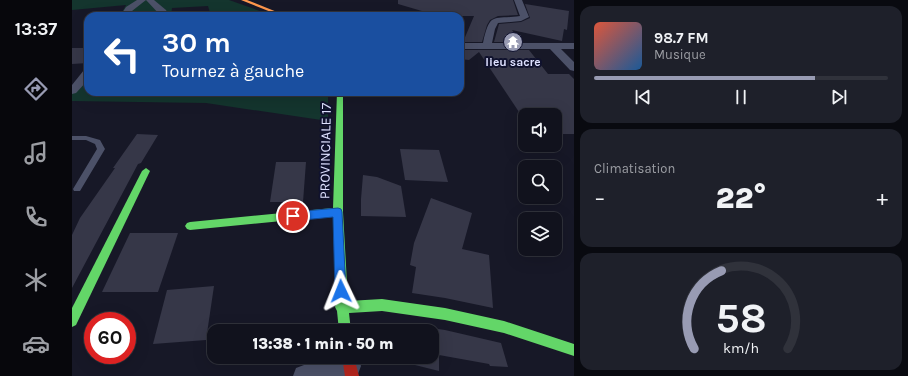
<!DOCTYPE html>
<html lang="fr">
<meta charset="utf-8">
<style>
:root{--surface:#11121d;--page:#1e202a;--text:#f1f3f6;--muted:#9c9ea4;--line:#30323b;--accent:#989bb3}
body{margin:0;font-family:Karla,sans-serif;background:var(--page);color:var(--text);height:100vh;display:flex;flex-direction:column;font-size:15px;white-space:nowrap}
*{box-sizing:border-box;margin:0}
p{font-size:13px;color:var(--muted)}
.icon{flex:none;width:22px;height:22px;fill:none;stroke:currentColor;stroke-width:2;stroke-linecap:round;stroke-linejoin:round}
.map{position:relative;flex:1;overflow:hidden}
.panel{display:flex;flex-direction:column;gap:6px;padding:6px;background:#090a10;width:334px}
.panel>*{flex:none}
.guide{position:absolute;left:12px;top:12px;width:380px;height:84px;border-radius:12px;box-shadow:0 4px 16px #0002,0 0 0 1px var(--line);background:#1a4fa0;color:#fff;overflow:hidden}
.tools{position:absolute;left:446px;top:108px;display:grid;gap:8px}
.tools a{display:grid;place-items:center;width:44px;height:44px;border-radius:8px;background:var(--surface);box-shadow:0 4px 16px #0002,0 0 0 1px var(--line);font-size:20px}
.speed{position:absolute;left:12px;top:312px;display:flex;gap:8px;font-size:20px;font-weight:700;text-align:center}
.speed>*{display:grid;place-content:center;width:52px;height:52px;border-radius:50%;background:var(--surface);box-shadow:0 4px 16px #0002,0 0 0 1px var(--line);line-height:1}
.speed .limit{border:6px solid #d22;background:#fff;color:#111}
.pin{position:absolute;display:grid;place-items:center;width:34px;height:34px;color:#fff;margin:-17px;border:2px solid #fff;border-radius:50%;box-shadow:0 1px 4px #0007}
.me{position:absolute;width:44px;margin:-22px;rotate:358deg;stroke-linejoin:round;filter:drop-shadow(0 0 3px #0008)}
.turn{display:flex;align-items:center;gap:14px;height:84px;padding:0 12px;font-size:18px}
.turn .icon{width:52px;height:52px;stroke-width:2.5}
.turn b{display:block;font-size:28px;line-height:34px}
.big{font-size:30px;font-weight:800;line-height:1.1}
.panel .widget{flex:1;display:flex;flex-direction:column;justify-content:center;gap:6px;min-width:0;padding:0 14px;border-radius:12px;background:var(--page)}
.panel .dial{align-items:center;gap:0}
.dial svg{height:104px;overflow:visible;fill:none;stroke:var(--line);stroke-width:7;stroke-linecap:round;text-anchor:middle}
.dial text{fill:var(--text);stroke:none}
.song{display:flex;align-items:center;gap:12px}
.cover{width:48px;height:48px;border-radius:6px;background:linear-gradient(135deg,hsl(10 70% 55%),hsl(210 70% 35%))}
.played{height:4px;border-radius:2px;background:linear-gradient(90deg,var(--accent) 75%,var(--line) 75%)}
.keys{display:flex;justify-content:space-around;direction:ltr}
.heat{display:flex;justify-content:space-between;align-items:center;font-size:22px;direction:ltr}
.trip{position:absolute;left:135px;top:324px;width:232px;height:40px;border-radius:12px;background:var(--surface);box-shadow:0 4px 16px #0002,0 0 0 1px var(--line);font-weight:800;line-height:40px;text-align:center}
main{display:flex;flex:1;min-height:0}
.tabs{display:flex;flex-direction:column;width:72px;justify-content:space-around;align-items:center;background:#07070c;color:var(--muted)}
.tabs .icon{width:28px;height:28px}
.tabs .active{color:var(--accent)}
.tabs b{font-size:18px;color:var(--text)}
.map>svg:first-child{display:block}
.green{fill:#14352e}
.building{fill:#363748}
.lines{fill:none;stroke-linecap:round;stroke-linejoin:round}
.lane{fill:#4c5168;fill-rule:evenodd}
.street{fill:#4c5168;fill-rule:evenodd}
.fast{fill:#63d668;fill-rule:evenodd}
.slow{fill:#ff974d;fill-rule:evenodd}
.jam{fill:#b3261e;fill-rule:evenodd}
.route{fill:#1a73e8;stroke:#114b97}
.labels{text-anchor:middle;stroke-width:4;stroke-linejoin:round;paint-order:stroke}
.far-poi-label{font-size:12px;font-weight:bold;fill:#dee1ff;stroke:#10122e}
.street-label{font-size:14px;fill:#dee1ff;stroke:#10122e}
</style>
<main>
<nav class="tabs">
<b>13:37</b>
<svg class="icon active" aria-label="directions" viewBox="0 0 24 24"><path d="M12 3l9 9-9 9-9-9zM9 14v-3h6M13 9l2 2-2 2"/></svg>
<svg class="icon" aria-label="music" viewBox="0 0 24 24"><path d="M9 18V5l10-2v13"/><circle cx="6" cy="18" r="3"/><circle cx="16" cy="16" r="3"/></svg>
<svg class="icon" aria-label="phone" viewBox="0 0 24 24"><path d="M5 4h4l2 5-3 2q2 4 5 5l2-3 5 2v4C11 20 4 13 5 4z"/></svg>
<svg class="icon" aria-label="climate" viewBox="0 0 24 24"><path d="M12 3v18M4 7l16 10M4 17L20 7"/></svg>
<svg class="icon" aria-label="car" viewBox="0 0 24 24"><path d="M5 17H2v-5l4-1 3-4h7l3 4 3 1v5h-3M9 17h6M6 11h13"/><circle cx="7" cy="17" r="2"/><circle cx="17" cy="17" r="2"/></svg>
</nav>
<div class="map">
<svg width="502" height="376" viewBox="0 0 502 376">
<rect width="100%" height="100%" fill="#171827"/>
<g class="green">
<path d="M0,0h157l45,16h-63l-3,-10 -36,2 -1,8h-51l6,-11 -54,5z"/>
<path d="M16,67v25h240v29l-122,-18 -134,-2v-11z"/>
</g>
<g class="building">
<path d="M326,0h115l5,15 -20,1 -8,4 -3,5 -5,17h-19l11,-26h-35l-41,-12z"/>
<path d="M453,4l44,7 -2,19 -3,-1 -2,12 -50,-11 9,12h-27l5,-18 22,-2 9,-4z"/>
<path d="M0,48h16v15l-16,1z"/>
<path d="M388,50h69l19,24h21l5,5v55h-19v-19h-34l-42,-63 -10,8 -9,-1z"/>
<path d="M65,134l21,1 -17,28 -3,1 -66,124v-53l8,-17 35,-50h-2z"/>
<path d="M328,149l39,1 9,32 -43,-2z"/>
<path d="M204,162h30l-3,40h-33z"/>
<path d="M291,175l14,2 24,9 5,31 -45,-1v-17z"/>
<path d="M359,198l41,15 -10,36 27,6 4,53 -48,-10 -33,-5 4,-26 -6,-2 4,-22z"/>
<path d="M58,233h48l-20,59h-56z"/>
<path d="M142,286l-8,54 -53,4 14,-54z"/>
<path d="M330,324l43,6 56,13 7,24 -18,-1 -1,-2 -50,-9v16l-40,-10v-4h33v-26h-31z"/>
</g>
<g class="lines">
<path class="lane" d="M0,136h14l14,4 5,9 -25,42h-6l-1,-2 24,-40 -2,-5 -9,-4h-14z"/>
<g class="street">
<path d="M65,0h9l-14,11 -4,5h-8l6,-9z"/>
<path d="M74,0h8l12,10 3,6h-8z"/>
<path d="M442,0h8l7,17 -8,4 -23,2 -3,6 -3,14h82v6h-13l13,13v9l-4,-1 -20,-21h-90v-6h23c7,-32 10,-23 37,-27z"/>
<path d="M16,69v11l-12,13 -4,1v-9l12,-15z"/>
<path d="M269,357l17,1 3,8 -3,8 -6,2h-59l3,-8 8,-3z"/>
</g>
<g class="fast">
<path d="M265,92h6v120l5,89 34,-2 63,9 59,13 70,23v12l-70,-23 -59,-13 -63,-9 -33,2 2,18h-12l-2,-20 -2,-4 1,-3 -3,-88 -143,14 -3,-1 -2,-3 2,-3 3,-1 143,-14z"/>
<path d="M74,168l4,3 -74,154 -4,2v-19l70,-137z"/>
</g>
<path class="slow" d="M169,0h6l40,16h-6z"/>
<path class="jam" d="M270,357h12l5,19h-14z"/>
</g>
<path class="route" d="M266,208l3,1 1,3 4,79 -1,4 -4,2 -4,-2 -2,-4 -2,-74 -40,4 -3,-2 -2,-3 2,-2 3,-2z"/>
<defs>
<g id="temple-disc" transform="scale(1)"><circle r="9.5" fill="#989bb3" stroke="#10122e"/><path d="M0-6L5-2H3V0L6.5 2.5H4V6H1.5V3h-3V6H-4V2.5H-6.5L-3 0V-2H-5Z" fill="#fff"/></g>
</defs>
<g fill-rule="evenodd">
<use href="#temple-disc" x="441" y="42"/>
</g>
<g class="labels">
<g class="far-poi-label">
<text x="441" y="66">lieu sacre</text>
</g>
<g class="street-label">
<text transform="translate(253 151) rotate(-89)" y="5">PROVINCIALE 17</text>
</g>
</g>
</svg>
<div class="tools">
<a><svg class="icon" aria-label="sound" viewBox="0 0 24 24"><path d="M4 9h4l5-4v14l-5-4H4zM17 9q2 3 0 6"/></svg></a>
<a><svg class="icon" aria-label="search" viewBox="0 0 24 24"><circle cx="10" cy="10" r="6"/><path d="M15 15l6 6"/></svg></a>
<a><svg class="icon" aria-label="layers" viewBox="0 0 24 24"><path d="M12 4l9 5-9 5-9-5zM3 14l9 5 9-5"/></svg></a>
</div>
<div class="speed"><div class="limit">60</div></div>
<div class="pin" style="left:221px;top:216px;background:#d93025"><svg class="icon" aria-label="arrive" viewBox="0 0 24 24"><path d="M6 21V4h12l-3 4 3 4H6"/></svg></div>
<svg class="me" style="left:269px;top:291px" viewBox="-20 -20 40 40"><path d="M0-17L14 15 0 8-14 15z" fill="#1a73e8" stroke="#fff" stroke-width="4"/></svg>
<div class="trip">13:38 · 1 min · 50 m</div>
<div class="guide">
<div class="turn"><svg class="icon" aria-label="left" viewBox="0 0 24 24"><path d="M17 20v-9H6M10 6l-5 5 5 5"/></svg><div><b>30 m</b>Tournez à gauche</div></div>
</div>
</div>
<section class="panel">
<div class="widget">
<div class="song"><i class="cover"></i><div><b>98.7 FM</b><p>Musique</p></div></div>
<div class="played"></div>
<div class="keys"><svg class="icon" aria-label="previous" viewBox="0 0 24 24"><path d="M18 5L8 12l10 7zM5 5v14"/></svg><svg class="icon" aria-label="pause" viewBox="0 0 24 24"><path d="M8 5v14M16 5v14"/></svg><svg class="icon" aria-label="next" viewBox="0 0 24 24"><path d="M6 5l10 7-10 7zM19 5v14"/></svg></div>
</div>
<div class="widget"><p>Climatisation</p>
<div class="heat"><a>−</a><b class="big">22°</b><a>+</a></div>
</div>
<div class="widget dial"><svg viewBox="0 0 100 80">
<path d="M14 69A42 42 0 1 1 86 69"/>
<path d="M14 69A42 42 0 0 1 35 9" stroke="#989bb3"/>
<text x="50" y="56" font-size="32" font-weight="700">58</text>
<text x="50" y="72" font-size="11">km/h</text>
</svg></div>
</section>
</main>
